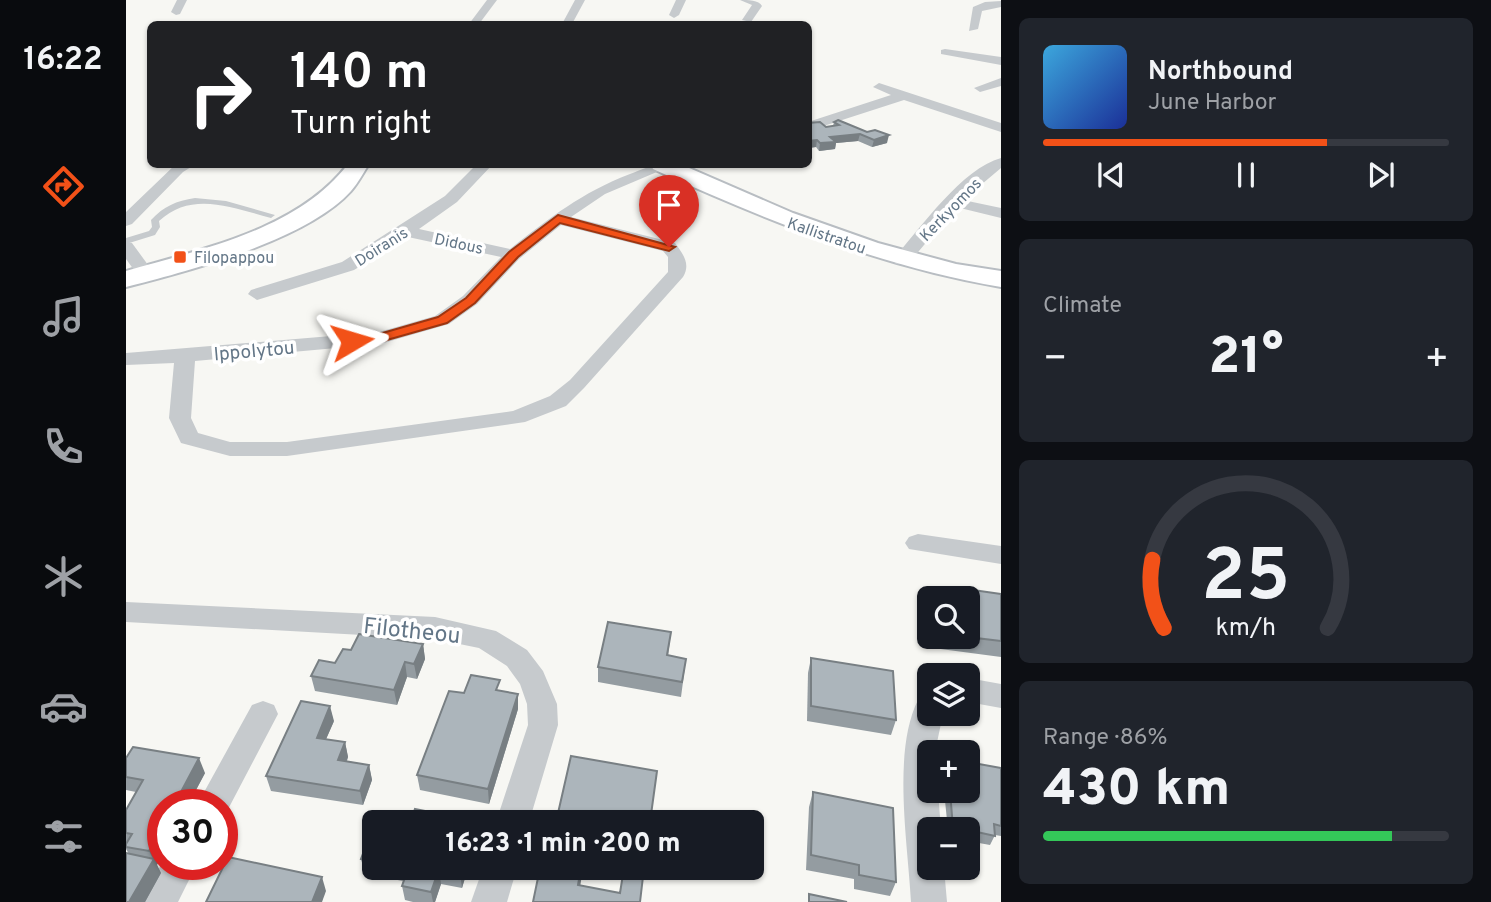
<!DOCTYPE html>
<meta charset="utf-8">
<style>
:root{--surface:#171b24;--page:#20242c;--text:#f1f3f6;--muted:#9ea1a6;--line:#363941;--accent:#f25118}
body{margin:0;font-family:Overpass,sans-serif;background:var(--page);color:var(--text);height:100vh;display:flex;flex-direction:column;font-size:26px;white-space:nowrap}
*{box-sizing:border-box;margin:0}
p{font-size:23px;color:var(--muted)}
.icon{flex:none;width:38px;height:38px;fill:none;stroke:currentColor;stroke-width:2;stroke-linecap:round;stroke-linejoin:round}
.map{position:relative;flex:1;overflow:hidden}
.sheet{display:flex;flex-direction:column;gap:18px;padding:18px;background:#0d0f14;width:490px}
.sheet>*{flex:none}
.hud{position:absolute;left:21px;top:21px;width:665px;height:147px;border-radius:10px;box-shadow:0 2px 5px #0004;background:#202124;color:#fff;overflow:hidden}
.tools{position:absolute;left:791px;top:586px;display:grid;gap:14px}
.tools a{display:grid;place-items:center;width:63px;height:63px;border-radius:10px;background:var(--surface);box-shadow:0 2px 5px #0004;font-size:35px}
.speed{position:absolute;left:21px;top:789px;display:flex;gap:14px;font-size:35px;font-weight:700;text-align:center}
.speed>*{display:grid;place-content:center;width:91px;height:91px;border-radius:50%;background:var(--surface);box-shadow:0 2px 5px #0004;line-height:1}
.speed .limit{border:10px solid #d22;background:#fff;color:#111}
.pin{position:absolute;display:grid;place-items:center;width:60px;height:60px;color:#fff;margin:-72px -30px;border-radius:50% 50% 50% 0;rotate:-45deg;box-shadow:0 0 7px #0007}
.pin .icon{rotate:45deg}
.me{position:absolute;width:77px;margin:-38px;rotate:83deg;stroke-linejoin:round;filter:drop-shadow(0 0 5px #0008)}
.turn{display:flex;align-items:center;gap:24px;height:147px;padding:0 28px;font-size:32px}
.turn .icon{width:91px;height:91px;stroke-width:2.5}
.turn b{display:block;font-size:49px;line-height:60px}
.big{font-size:52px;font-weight:800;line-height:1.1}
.sheet .widget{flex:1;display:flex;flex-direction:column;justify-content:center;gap:10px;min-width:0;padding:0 24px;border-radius:10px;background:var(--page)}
.sheet .dial{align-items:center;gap:0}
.dial svg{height:182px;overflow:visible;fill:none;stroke:var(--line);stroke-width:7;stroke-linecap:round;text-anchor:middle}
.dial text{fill:var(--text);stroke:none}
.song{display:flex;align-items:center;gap:21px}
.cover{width:84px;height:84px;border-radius:10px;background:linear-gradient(135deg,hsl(200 70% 55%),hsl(230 70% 35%))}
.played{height:7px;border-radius:4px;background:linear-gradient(90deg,var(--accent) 70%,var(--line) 70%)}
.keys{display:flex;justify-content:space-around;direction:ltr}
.heat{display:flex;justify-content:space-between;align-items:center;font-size:38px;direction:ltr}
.charge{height:10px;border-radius:5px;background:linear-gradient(90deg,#34c759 86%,var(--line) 0)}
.trip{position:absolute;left:236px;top:810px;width:402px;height:70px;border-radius:10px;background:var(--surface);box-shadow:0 2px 5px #0004;font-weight:800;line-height:70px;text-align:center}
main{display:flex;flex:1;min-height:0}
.menu{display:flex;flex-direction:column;width:126px;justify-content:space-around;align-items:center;background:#090b0e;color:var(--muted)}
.menu .icon{width:49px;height:49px}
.menu .active{color:var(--accent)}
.menu b{font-size:32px;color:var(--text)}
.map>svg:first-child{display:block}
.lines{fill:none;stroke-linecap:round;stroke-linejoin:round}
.secondary-casing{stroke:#b8bdc2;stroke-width:4}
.lane{fill:#c6cacd;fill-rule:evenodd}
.street{fill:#c6cacd;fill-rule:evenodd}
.secondary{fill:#fff;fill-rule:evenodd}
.wall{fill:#949ca1}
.shaded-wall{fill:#787f83}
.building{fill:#acb5bb;stroke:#787f83;stroke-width:2}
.route{fill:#f25118;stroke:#9d3510;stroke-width:2}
.poi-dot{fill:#f25118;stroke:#fff;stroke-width:2.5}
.labels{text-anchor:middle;stroke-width:7;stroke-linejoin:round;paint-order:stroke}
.far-street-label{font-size:16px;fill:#637687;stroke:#fff}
.far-poi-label{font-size:16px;fill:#637687;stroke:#fff;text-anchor:start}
.street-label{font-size:19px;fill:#637687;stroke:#fff}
.near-street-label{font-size:23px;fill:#637687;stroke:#fff}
</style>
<main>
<nav class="menu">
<b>16:22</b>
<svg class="icon active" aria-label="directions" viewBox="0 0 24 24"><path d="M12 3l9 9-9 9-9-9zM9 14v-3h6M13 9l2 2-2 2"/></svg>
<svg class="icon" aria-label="music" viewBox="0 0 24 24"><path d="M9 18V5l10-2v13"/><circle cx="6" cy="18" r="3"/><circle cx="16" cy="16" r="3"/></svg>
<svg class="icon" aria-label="phone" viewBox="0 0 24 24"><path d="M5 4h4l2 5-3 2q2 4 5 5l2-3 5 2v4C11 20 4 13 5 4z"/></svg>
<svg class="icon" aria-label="climate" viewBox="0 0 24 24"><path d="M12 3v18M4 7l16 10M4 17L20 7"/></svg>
<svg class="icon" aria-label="car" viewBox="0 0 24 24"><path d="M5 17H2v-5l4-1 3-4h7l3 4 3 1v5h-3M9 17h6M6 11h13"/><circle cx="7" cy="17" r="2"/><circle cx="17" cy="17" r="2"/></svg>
<svg class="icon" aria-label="filters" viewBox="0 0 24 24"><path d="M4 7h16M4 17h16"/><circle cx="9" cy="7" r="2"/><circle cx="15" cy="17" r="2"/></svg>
</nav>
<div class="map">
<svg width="875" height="902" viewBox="0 0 875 902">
<rect width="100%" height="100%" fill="#f7f7f3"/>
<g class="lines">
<g class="secondary-casing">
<g id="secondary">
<path d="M222,164h21c-6,9 -11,19 -18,27 -44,49 -162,80 -225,96v-16c75,-22 172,-41 222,-107z"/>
<path d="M525,164h29l113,49 85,30 78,21 45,7v16c-123,-21 -235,-67 -348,-118z"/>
</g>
</g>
<path class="lane" d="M69,198l31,3 49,14 -4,3c-38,-10 -79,-28 -112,3l1,6 -5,8 -29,9v-6l23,-7 3,-4 -1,-7c13,-14 25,-19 44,-22z"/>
<g class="street">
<path d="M51,0h10l-7,14 -4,1 -5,-3z"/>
<path d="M361,0h10l-18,24h-10z"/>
<path d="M449,0h10l-13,24h-10z"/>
<path d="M550,0h10l-7,15 -5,3 -5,-3z"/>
<path d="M614,0c8,0 19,0 22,6l-11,16 -9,-2 10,-15z"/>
<path d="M875,1v6l-19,4 -4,18 -9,2 4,-24 12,-5z"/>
<path d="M819,49l56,8v8l-60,-11v-4z"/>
<path d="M875,78v8l-21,6 -6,-4z"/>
<path d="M753,83l122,40v9l-97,-32 -96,31v-9l83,-27 -18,-8z"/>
<path d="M875,158v10l-38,32 38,8v10l-45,-11 -48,57h-12l-3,-4 3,-4c25,-29 67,-88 105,-98z"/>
<path d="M50,164h20l-13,8 -51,52 -6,2v-14z"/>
<path d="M351,164h16l-36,38 -38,27 91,20c41,-32 71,-56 120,-75 14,-5 27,-12 41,-8l-66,28 -34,23 104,26c8,11 16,21 8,34l-99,111 -18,18 -41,16 -238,34h-57l-49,-13 -12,-25 5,-55 -48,2v-12l253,-21 56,-16 28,-20 38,-39 -93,-20 -54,33 -97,30 -9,-6 3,-4 91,-28 103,-66zM435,225l102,26 5,6v15l-98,108 -20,16 -37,15 -226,31h-57l-32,-9 -7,-15 4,-57 185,-17 69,-20 28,-20 42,-45z"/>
<path d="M0,242l6,1 19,26 3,4 -3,4h-12l-13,-18z"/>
<path d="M792,534l83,12v18l-92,-15 -4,-6 4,-6z"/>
<path d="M0,602l309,15 61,14 31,19 16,21 14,33 1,21 -29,97h-33l32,-97 -1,-21 -7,-20 -13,-18 -28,-18 -44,-9 -309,-17z"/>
<path d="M842,678l33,6v24l-33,-6z"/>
<path d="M803,697v17h14l-8,38h-6v39h9l3,39h-12v38h15l3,34h-36c-3,-58 -19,-150 7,-202z"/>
<path d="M137,701l11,4 4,9 -53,101 -3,1v-11h-25l55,-100z"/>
<path d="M37,861v3h34l-19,38h-37z"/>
<path d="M357,868h34l-10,34h-36z"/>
</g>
<use href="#secondary" class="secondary"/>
</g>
<g class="wall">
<path d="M708,122l53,21 -15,4 -14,-6 -22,2 -1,6 -16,2 -3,-4 -8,1 18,-21 7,-1z"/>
<path d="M847,590l28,4v63l-68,-9 -1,-11h36v-34z"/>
<path d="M545,632l-3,24 18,3 -5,38 -83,-15v-15z"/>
<path d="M297,644l2,15 -8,20 -10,-2 -10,28 -82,-14 -4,-15 24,-13 16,-13z"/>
<path d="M685,658l85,62 -5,15 -84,-14 1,-48z"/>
<path d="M374,691l18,18 -29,95 -69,-14 -3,-15 47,-82z"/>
<path d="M208,721l-8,18 19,3 3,15 -1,4 22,4 3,15 -9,25 -92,-14 -5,-15z"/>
<path d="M0,758l79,15 -17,32h-25l-6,60 4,8 -16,29h-19l3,-48 -3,-5v-39l10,-18 -10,-2z"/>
<path d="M875,768v68l-6,-1 -5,10 -22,-4v-11h-20l-4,-39h24z"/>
<path d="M687,792l83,90 -6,14 -36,-7v-10l-48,-9 3,-63z"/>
<path d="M248,824v44h94l-6,20 -21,-4 -6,18h-22l-8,-2 -3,-14 1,-5 -38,-7 -4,-15z"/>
</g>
<g class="shaded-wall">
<path d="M734,134l-2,7 -22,2 -1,6 -16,2 1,-8 10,-6z"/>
<path d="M763,135l-2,8 -15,4 2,-7z"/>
<path d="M691,140l-1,7 -8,1v-7z"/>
<path d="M297,644l2,15 -8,20 -3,-15z"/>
<path d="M279,662l2,15 -10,28 -3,-15z"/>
<path d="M392,694v15l-29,95 -1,-15z"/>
<path d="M204,706l4,15 -14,32 -3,-15z"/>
<path d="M219,742l3,15 -7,17 -3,-14z"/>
<path d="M73,758l6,15 -17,32h-14z"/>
<path d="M243,765l3,15 -9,25 -3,-14z"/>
<path d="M37,826v27l-6,12 4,8 -16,29h-16l24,-43 -4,-8z"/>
<path d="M336,868h6l-6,20 -2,-15z"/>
<path d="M455,868h2l-5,32v-15z"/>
<path d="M313,869l2,15 -6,18h-2l-2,-10z"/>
<path d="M196,877l4,14 -4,11h-10z"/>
</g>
<g class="building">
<path d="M712,120l29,12 8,-2 14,5 -15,5 -14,-6 -30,3 6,5 -16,1 -3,-3 -9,1v-18l12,-1 6,5 13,-2 -5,-3z"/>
<path d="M847,590l28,4v47l-33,-4v-34l7,1z"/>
<path d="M482,622l63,10 -4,23 19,4 -4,23 -84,-15z"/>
<path d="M233,634l64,10 -9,20 -9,-2 -11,28 -83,-14 8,-16 16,3 8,-14 8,1z"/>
<path d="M685,658l82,13 3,49 -85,-14z"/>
<path d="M345,675l29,5 -4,10 22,4 -30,95 -71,-14 32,-84 15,2z"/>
<path d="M175,701l29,5 -13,32 28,4 -7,18 31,5 -9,26 -94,-15z"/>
<path d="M7,747l66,11 -25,47h-11v21l-14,25 -23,-4v-3l6,-10 -6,-1v-23l17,-30 -17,-3v-19z"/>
<path d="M445,756l86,15 -7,51h-94z"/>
<path d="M842,762l33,6v58l-7,-2 1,12 -27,-6 -15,-2 -3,-37h18z"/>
<path d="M687,792l80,16 3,74 -37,-7v-10l-48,-10z"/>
<path d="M289,809l61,12 -1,1h-65z"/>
<path d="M248,824v38l-13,-3z"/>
<path d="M0,853l28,6 -25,43h-3z"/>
<path d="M102,857l94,20 -10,25h-106z"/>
<path d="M279,868h57l-2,5 -21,-4 -8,23 -29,-6 6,-17z"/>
<path d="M414,868h41l-3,17 42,8 4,-25h20l-4,34h-107z"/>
<path d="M683,894l38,8h-38z"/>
</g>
<path class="route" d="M432,215l117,32 -6,4 -109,-28 -42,34 -43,46 -28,20 -67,19 -28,3 -7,-4 2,-3 32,-4 59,-17 28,-19 43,-46z"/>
<rect class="poi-dot" x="47" y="250" width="14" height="14" rx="3.5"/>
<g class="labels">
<g class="far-street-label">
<text transform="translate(824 209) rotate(-46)" y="6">Kerkyomos</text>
<text transform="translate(701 235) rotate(19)" y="6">Kallistratou</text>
<text transform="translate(333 243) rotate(12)" y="6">Didous</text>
<text transform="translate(255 246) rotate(-32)" y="6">Doiranis</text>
</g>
<g class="far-poi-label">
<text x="68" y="263">Filopappou</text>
</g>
<g class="street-label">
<text transform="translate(128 350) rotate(-5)" y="7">Ippolytou</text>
</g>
<g class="near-street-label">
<text transform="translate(286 630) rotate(6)" y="8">Filotheou</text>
</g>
</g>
</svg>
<div class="tools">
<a><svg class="icon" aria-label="search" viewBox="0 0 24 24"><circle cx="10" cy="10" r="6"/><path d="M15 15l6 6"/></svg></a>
<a><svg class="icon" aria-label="layers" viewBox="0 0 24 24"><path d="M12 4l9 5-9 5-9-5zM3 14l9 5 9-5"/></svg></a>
<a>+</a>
<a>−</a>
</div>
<div class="speed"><div class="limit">30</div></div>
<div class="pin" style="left:543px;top:247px;background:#d93025"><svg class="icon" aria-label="arrive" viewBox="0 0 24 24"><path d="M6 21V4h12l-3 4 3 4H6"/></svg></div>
<svg class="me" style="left:226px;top:341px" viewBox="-20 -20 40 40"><path d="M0-17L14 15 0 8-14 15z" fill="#f25118" stroke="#fff" stroke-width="4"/></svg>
<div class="trip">16:23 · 1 min · 200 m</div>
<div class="hud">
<div class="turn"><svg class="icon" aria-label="right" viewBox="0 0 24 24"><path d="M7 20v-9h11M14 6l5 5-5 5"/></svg><div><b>140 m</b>Turn right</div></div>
</div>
</div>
<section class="sheet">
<div class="widget">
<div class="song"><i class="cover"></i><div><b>Northbound</b><p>June Harbor</p></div></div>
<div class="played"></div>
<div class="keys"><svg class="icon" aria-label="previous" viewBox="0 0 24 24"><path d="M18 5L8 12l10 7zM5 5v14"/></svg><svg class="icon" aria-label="pause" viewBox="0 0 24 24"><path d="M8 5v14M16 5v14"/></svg><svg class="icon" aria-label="next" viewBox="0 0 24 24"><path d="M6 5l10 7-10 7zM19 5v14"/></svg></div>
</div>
<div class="widget"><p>Climate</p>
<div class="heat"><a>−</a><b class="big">21°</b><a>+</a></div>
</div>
<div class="widget dial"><svg viewBox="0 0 100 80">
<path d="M14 69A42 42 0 1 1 86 69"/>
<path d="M14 69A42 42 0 0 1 9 39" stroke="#f25118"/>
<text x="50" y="56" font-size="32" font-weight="700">25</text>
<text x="50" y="72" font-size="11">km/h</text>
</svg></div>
<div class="widget"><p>Range · 86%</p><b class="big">430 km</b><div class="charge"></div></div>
</section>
</main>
